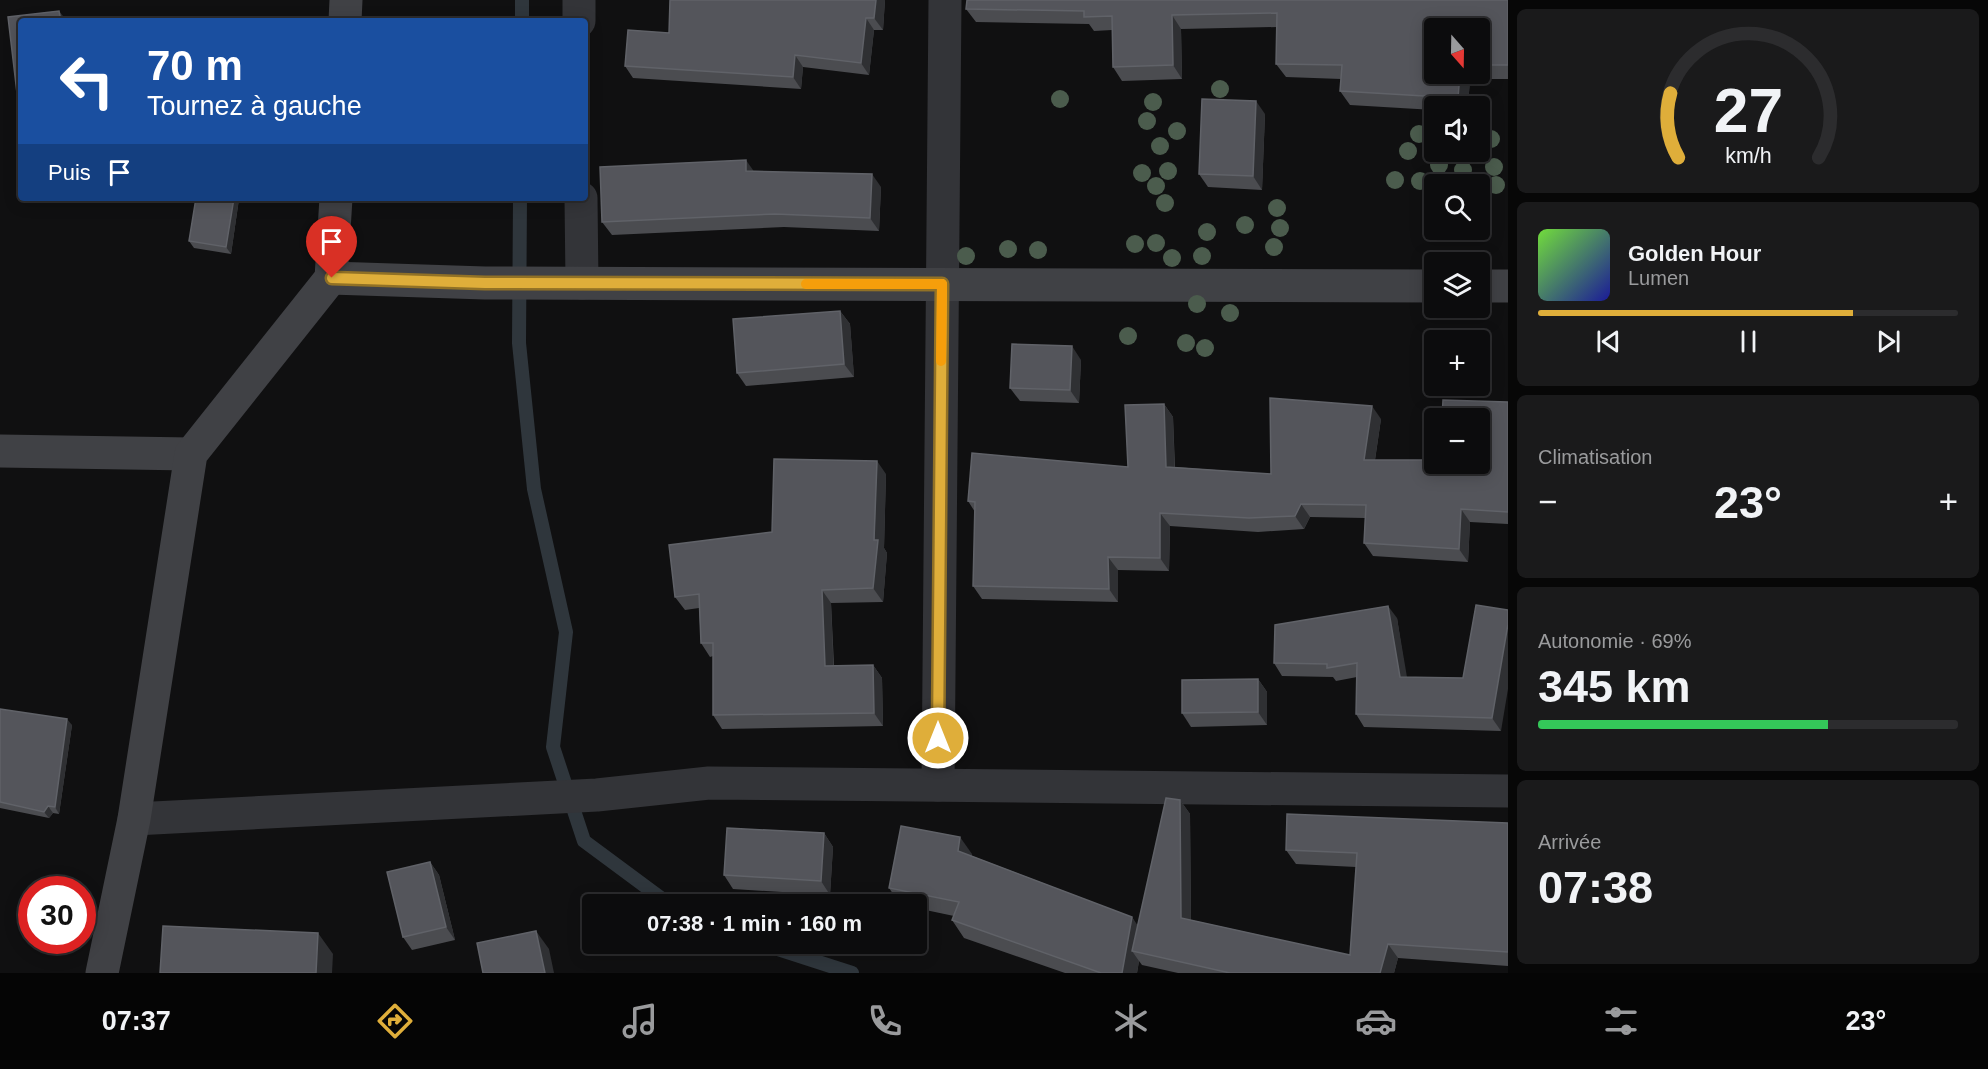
<!DOCTYPE html>
<html lang="fr">
<meta charset="utf-8">
<style>
:root{--surface:#0c0c0d;--page:#1a1a1b;--text:#f1f3f6;--muted:#9a9b9d;--line:#2c2c2e;--accent:#dfae3a}
body{margin:0;font-family:Arial,sans-serif;background:var(--page);color:var(--text);height:100vh;display:flex;flex-direction:column;font-size:22px;white-space:nowrap}
*{box-sizing:border-box;margin:0}
p{font-size:20px;color:var(--muted)}
.icon{flex:none;width:33px;height:33px;fill:none;stroke:currentColor;stroke-width:2;stroke-linecap:round;stroke-linejoin:round}
.map{position:relative;flex:1;overflow:hidden}
.panel{display:flex;flex-direction:column;gap:9px;padding:9px;background:#070707;width:480px}
.panel>*{flex:none}
.top-card{position:absolute;left:18px;top:18px;width:570px;height:183px;border-radius:6px;box-shadow:0 3px 15px #0003,0 0 0 2px var(--line);background:#1a4fa0;color:#fff;overflow:hidden}
.needle{width:39px;rotate:160deg}
.buttons{position:absolute;left:1424px;top:18px;display:grid;gap:12px}
.buttons a{display:grid;place-items:center;width:66px;height:66px;border-radius:6px;background:var(--surface);box-shadow:0 3px 15px #0003,0 0 0 2px var(--line);font-size:30px}
.speed{position:absolute;left:18px;top:876px;display:flex;gap:12px;font-size:30px;font-weight:700;text-align:center}
.speed>*{display:grid;place-content:center;width:78px;height:78px;border-radius:50%;background:var(--surface);box-shadow:0 3px 15px #0003,0 0 0 2px var(--line);line-height:1}
.speed .limit{border:9px solid #d22;background:#fff;color:#111}
.pin{position:absolute;display:grid;place-items:center;width:51px;height:51px;color:#fff;margin:-62px -26px;border-radius:50% 50% 50% 0;rotate:-45deg;box-shadow:0 0 6px #0007}
.pin .icon{rotate:45deg}
.me{position:absolute;width:66px;margin:-33px;rotate:0deg;stroke-linejoin:round;filter:drop-shadow(0 0 4px #0008)}
.turn{display:flex;align-items:center;gap:21px;height:126px;padding:0 30px;font-size:27px}
.turn .icon{width:78px;height:78px;stroke-width:2.5}
.turn b{display:block;font-size:42px;line-height:51px}
.then{display:flex;align-items:center;height:57px;padding:0 30px;background:#0003;gap:12px;font-size:22px}
.big{font-size:45px;font-weight:700;line-height:1.1}
.panel .tile{flex:1;display:flex;flex-direction:column;justify-content:center;gap:9px;min-width:0;padding:0 21px;border-radius:9px;background:var(--page)}
.panel .dial{align-items:center;gap:0}
.dial svg{height:156px;overflow:visible;fill:none;stroke:var(--line);stroke-width:7;stroke-linecap:round;text-anchor:middle}
.dial text{fill:var(--text);stroke:none}
.song{display:flex;align-items:center;gap:18px}
.cover{width:72px;height:72px;border-radius:9px;background:linear-gradient(135deg,hsl(100 70% 55%),hsl(240 70% 35%))}
.played{height:6px;border-radius:3px;background:linear-gradient(90deg,var(--accent) 75%,var(--line) 75%)}
.keys{display:flex;justify-content:space-around;direction:ltr}
.heat{display:flex;justify-content:space-between;align-items:center;font-size:33px;direction:ltr}
.charge{height:9px;border-radius:4px;background:linear-gradient(90deg,#34c759 69%,var(--line) 0)}
.trip{position:absolute;left:582px;top:894px;width:345px;height:60px;border-radius:6px;background:var(--surface);box-shadow:0 3px 15px #0003,0 0 0 2px var(--line);font-weight:700;line-height:60px;text-align:center}
.menu{display:flex;height:96px;justify-content:space-around;align-items:center;background:#050505;color:var(--muted)}
.menu .icon{width:42px;height:42px}
.menu .selected{color:var(--accent)}
.menu b{font-size:27px;color:var(--text)}
main{display:flex;flex:1;min-height:0}
.map>svg:first-child{display:block}
.lines{fill:none;stroke-linecap:round;stroke-linejoin:round}
.stream{stroke:#2f363c;stroke-width:14}
.street{stroke:#333438;stroke-width:33}
.secondary{stroke:#404145;stroke-width:33}
.tree{fill:#4b5c4d}
.wall{fill:#4b4c50;fill-rule:evenodd}
.shaded-wall{fill:#2f3033}
.building{fill:#54555b;stroke:#606268;stroke-width:1.5}
.route-casing{stroke:#917126;stroke-width:15}
.route{stroke:#dfae3a;stroke-width:10}
.slow{stroke:#f59e0b;stroke-width:10}
</style>
<main>
<div class="map">
<svg width="1508" height="973" viewBox="0 0 1508 973">
<rect width="100%" height="100%" fill="#101011"/>
<g class="lines">
<g class="stream">
<path d="M522,21v-21"/>
<path d="M520,198l-1,145 15,146 32,143 -13,115 31,94 85,63"/>
<path d="M762,944l90,29"/>
</g>
<g class="street">
<path d="M579,0v21"/>
<path d="M581,198l1,85"/>
<path d="M938,785l7,-785"/>
<path d="M134,819l463,-24 112,-12 799,8"/>
</g>
<g class="secondary">
<path d="M345,21l1,-21"/>
<path d="M331,278l154,5 949,3"/>
<path d="M1479,286h29"/>
<path d="M0,451l191,3"/>
<path d="M102,973l32,-154 57,-365 140,-176 5,-80"/>
</g>
</g>
<g class="tree">
<circle cx="1220" cy="89" r="9"/>
<circle cx="1060" cy="99" r="9"/>
<circle cx="1153" cy="102" r="9"/>
<circle cx="1147" cy="121" r="9"/>
<circle cx="1177" cy="131" r="9"/>
<circle cx="1419" cy="134" r="9"/>
<circle cx="1491" cy="139" r="9"/>
<circle cx="1160" cy="146" r="9"/>
<circle cx="1408" cy="151" r="9"/>
<circle cx="1439" cy="165" r="9"/>
<circle cx="1494" cy="167" r="9"/>
<circle cx="1463" cy="170" r="9"/>
<circle cx="1168" cy="171" r="9"/>
<circle cx="1142" cy="173" r="9"/>
<circle cx="1395" cy="180" r="9"/>
<circle cx="1420" cy="181" r="9"/>
<circle cx="1496" cy="185" r="9"/>
<circle cx="1156" cy="186" r="9"/>
<circle cx="1165" cy="203" r="9"/>
<circle cx="1277" cy="208" r="9"/>
<circle cx="1245" cy="225" r="9"/>
<circle cx="1280" cy="228" r="9"/>
<circle cx="1207" cy="232" r="9"/>
<circle cx="1156" cy="243" r="9"/>
<circle cx="1135" cy="244" r="9"/>
<circle cx="1274" cy="247" r="9"/>
<circle cx="1008" cy="249" r="9"/>
<circle cx="1038" cy="250" r="9"/>
<circle cx="966" cy="256" r="9"/>
<circle cx="1202" cy="256" r="9"/>
<circle cx="1172" cy="258" r="9"/>
<circle cx="1197" cy="304" r="9"/>
<circle cx="1230" cy="313" r="9"/>
<circle cx="1128" cy="336" r="9"/>
<circle cx="1186" cy="343" r="9"/>
<circle cx="1205" cy="348" r="9"/>
</g>
<g class="wall">
<path d="M885,0l-2,30h-9l-5,45 -66,-8 -2,22 -168,-11 -8,-12 44,-33z"/>
<path d="M1508,0v79h-38l-2,27h-34v4l-84,-5 -10,-14 1,-12 -55,-2 -10,-13 1,-37 -96,2 1,50 -60,2 -9,-14 -1,-37 -18,1 -5,-7 -113,-2 -10,-13zM1479,28v46h-45z"/>
<path d="M1265,114l-3,76 -54,-3 -9,-13z"/>
<path d="M753,171l128,16 -2,44 -95,-4 -172,8 -10,-13z"/>
<path d="M196,198h43v1l-8,55 -37,-6 -5,-7z"/>
<path d="M840,311l10,13 4,53 -108,9 -9,-13z"/>
<path d="M1081,360l-2,43 -59,-2 -10,-13z"/>
<path d="M1508,402v122l-38,-2 -2,40 -95,-6 -9,-13 1,-25 -55,-1 -6,12 -46,3 -88,-6 -1,45 -51,-1v32l-136,-3 -9,-13 2,-74 -7,-11 160,-34 36,-63 9,13 2,50 96,7 110,-55 -6,41 104,4z"/>
<path d="M886,474l-2,74 3,5 -4,49 -52,1 3,62h39l9,13 1,48 -161,3 -9,-14v-59l-3,1 -9,-14 -2,-35 -14,2 -10,-13 97,-65z"/>
<path d="M1476,605l25,126 -137,-4 -8,-13 1,-37 -21,4 -3,-4 -51,-1 -8,-13 123,-45 9,59 57,1z"/>
<path d="M1258,679l9,13v33l-76,2 -9,-14z"/>
<path d="M0,709l72,16 -13,89 -6,-1 -4,5 -49,-10z"/>
<path d="M1180,800l10,14 1,106 159,35 6,-88 -60,-3 -10,-14 222,-27v143l-110,-8 -4,15h-216l-36,-8 -3,-4 -2,12h-72l-101,-35 -12,-18 2,-4 -38,-8v-4h-16l-11,-16 83,-34v2l160,61 5,9z"/>
<path d="M824,833l9,14 -3,48 -97,-6 -9,-14z"/>
<path d="M430,862l9,13 16,65 -43,10 -9,-13z"/>
</g>
<g class="shaded-wall">
<path d="M876,0h9l-2,30 -9,-12z"/>
<path d="M59,11l8,10h-6z"/>
<path d="M1172,15l9,14 1,50 -9,-14z"/>
<path d="M866,18l8,12 -5,45 -8,-12z"/>
<path d="M795,55l8,12 -2,22 -8,-12z"/>
<path d="M1460,74h6l4,5 -2,27h-4l-6,-8z"/>
<path d="M1256,101l9,13 -3,76 -9,-14z"/>
<path d="M746,160l9,13 -9,-2z"/>
<path d="M872,174l9,13 -2,44 -9,-13z"/>
<path d="M234,198h5v1l-8,55 -5,-7z"/>
<path d="M840,311l10,13 4,53 -10,-13z"/>
<path d="M1072,346l9,14 -2,43 -9,-13z"/>
<path d="M1164,404l9,13 2,63 -9,-13z"/>
<path d="M1372,406l9,13 -8,54 -9,-13z"/>
<path d="M877,461l9,13 -2,74 3,5 -4,49 -10,-14z"/>
<path d="M1301,504l9,13 -6,12 -9,-13z"/>
<path d="M1461,509l9,13 -2,40 -9,-13z"/>
<path d="M1160,513l10,13 -1,45 -9,-13z"/>
<path d="M1108,557l10,13v32l-9,-13z"/>
<path d="M822,590l9,13 3,76 -9,-13z"/>
<path d="M1388,606l9,12 12,71 -9,-12z"/>
<path d="M1508,624v65l-7,42 -9,-13z"/>
<path d="M873,665l9,13 1,48 -9,-13z"/>
<path d="M1258,679l9,13v33l-9,-13z"/>
<path d="M67,719l5,6 -13,89 -4,-7z"/>
<path d="M1180,800l10,14 1,118 -10,-14z"/>
<path d="M48,806l5,7 -4,5 -5,-6z"/>
<path d="M824,833l9,14 -3,48 -9,-14z"/>
<path d="M960,837l12,17 -2,14 -12,-17z"/>
<path d="M430,862l9,13 16,65 -9,-13z"/>
<path d="M1132,917l12,18 -12,16 7,10 -2,12h-15z"/>
<path d="M536,931l13,18 5,24h-9z"/>
<path d="M318,933l15,21 -1,19h-16z"/>
<path d="M1388,944l10,14 -4,15h-14z"/>
</g>
<g class="building">
<path d="M670,0h206l-2,18h-8l-5,45 -66,-8 -2,22 -168,-11 3,-36 41,3z"/>
<path d="M967,0h541v65h-29v-37h-45v46h26l-2,24 -118,-7 2,-26 -66,-1 1,-51 -105,2 1,50 -60,2 -1,-51 -28,1v-6l-118,-2z"/>
<path d="M59,11l2,10h-40v89h-2l-11,-93z"/>
<path d="M1202,99l54,2 -3,75 -54,-2z"/>
<path d="M746,160v11l126,3 -2,44 -95,-4 -173,8 -2,-55z"/>
<path d="M196,198h38l-8,49 -37,-6z"/>
<path d="M840,311l4,53 -107,9 -4,-54z"/>
<path d="M1012,344l60,2 -2,44 -60,-2z"/>
<path d="M1270,398l102,8 -8,54h70v4h45v-46h-37l1,-18 65,2v110l-47,-3 -2,40 -95,-6 2,-38 -65,-1 -6,12 -46,2 -89,-5v45l-52,-1 1,32 -136,-3 2,-84 -7,-1 4,-48 156,14 -3,-62 39,-1 2,63 105,7z"/>
<path d="M774,459l103,2 -3,79h4l-5,48 -51,2 3,76 48,-1 1,48 -161,2v-72h-12l-2,-49 -24,3 -6,-52 103,-13z"/>
<path d="M1476,605l32,5v14l-16,94 -136,-4 1,-51 -30,5v-4l-53,-1 1,-38 113,-19 12,71 63,1z"/>
<path d="M1258,679v33l-76,1v-33z"/>
<path d="M0,709l67,10 -12,88 -7,-1 -4,6 -44,-10z"/>
<path d="M1166,798l14,2 1,118 169,37 7,-102 -71,-3 1,-36 221,9v129l-120,-8 -8,29h-150l-98,-22z"/>
<path d="M901,826l59,11 -2,14 174,66 -10,56h-21l-149,-53 7,-18 -70,-14z"/>
<path d="M727,828l97,5 -3,48 -97,-6z"/>
<path d="M430,862l16,65 -43,10 -16,-65z"/>
<path d="M163,926l155,7 -2,40h-156z"/>
<path d="M536,931l9,42h-62l-6,-30z"/>
</g>
<g class="lines">
<g class="route-casing">
<path id="route" d="M332,278l153,5 457,1 -4,454"/>
</g>
<use href="#route" class="route"/>
<path class="slow" d="M806,284h136l-1,77"/>
</g>
</svg>
<div class="buttons">
<a><svg class="needle" viewBox="-14 -14 28 28"><path d="M0-13l5 13h-10z" fill="#e53935"/><path d="M0 13l5-13h-10z" fill="#9a9b9d"/></svg></a>
<a><svg class="icon" aria-label="sound" viewBox="0 0 24 24"><path d="M4 9h4l5-4v14l-5-4H4zM17 9q2 3 0 6"/></svg></a>
<a><svg class="icon" aria-label="search" viewBox="0 0 24 24"><circle cx="10" cy="10" r="6"/><path d="M15 15l6 6"/></svg></a>
<a><svg class="icon" aria-label="layers" viewBox="0 0 24 24"><path d="M12 4l9 5-9 5-9-5zM3 14l9 5 9-5"/></svg></a>
<a>+</a>
<a>−</a>
</div>
<div class="speed"><div class="limit">30</div></div>
<div class="pin" style="left:332px;top:278px;background:#d93025"><svg class="icon" aria-label="arrive" viewBox="0 0 24 24"><path d="M6 21V4h12l-3 4 3 4H6"/></svg></div>
<svg class="me" style="left:938px;top:738px" viewBox="-20 -20 40 40"><circle r="17" fill="#dfae3a" stroke="#fff" stroke-width="3"/><path d="M0-11L8 9 0 5-8 9z" fill="#fff"/></svg>
<div class="trip">07:38 · 1 min · 160 m</div>
<div class="top-card">
<div class="turn"><svg class="icon" aria-label="left" viewBox="0 0 24 24"><path d="M17 20v-9H6M10 6l-5 5 5 5"/></svg><div><b>70 m</b>Tournez à gauche</div></div>
<div class="then">Puis<svg class="icon" aria-label="arrive" viewBox="0 0 24 24"><path d="M6 21V4h12l-3 4 3 4H6"/></svg></div>
</div>
</div>
<section class="panel">
<div class="tile dial"><svg viewBox="0 0 100 80">
<path d="M14 69A42 42 0 1 1 86 69"/>
<path d="M14 69A42 42 0 0 1 10 36" stroke="#dfae3a"/>
<text x="50" y="56" font-size="32" font-weight="700">27</text>
<text x="50" y="72" font-size="11">km/h</text>
</svg></div>
<div class="tile">
<div class="song"><i class="cover"></i><div><b>Golden Hour</b><p>Lumen</p></div></div>
<div class="played"></div>
<div class="keys"><svg class="icon" aria-label="previous" viewBox="0 0 24 24"><path d="M18 5L8 12l10 7zM5 5v14"/></svg><svg class="icon" aria-label="pause" viewBox="0 0 24 24"><path d="M8 5v14M16 5v14"/></svg><svg class="icon" aria-label="next" viewBox="0 0 24 24"><path d="M6 5l10 7-10 7zM19 5v14"/></svg></div>
</div>
<div class="tile"><p>Climatisation</p>
<div class="heat"><a>−</a><b class="big">23°</b><a>+</a></div>
</div>
<div class="tile"><p>Autonomie · 69%</p><b class="big">345 km</b><div class="charge"></div></div>
<div class="tile"><p>Arrivée</p><b class="big">07:38</b></div>
</section>
</main>
<nav class="menu">
<b>07:37</b>
<svg class="icon selected" aria-label="directions" viewBox="0 0 24 24"><path d="M12 3l9 9-9 9-9-9zM9 14v-3h6M13 9l2 2-2 2"/></svg>
<svg class="icon" aria-label="music" viewBox="0 0 24 24"><path d="M9 18V5l10-2v13"/><circle cx="6" cy="18" r="3"/><circle cx="16" cy="16" r="3"/></svg>
<svg class="icon" aria-label="phone" viewBox="0 0 24 24"><path d="M5 4h4l2 5-3 2q2 4 5 5l2-3 5 2v4C11 20 4 13 5 4z"/></svg>
<svg class="icon" aria-label="climate" viewBox="0 0 24 24"><path d="M12 3v18M4 7l16 10M4 17L20 7"/></svg>
<svg class="icon" aria-label="car" viewBox="0 0 24 24"><path d="M5 17H2v-5l4-1 3-4h7l3 4 3 1v5h-3M9 17h6M6 11h13"/><circle cx="7" cy="17" r="2"/><circle cx="17" cy="17" r="2"/></svg>
<svg class="icon" aria-label="filters" viewBox="0 0 24 24"><path d="M4 7h16M4 17h16"/><circle cx="9" cy="7" r="2"/><circle cx="15" cy="17" r="2"/></svg>
<b>23°</b>
</nav>
